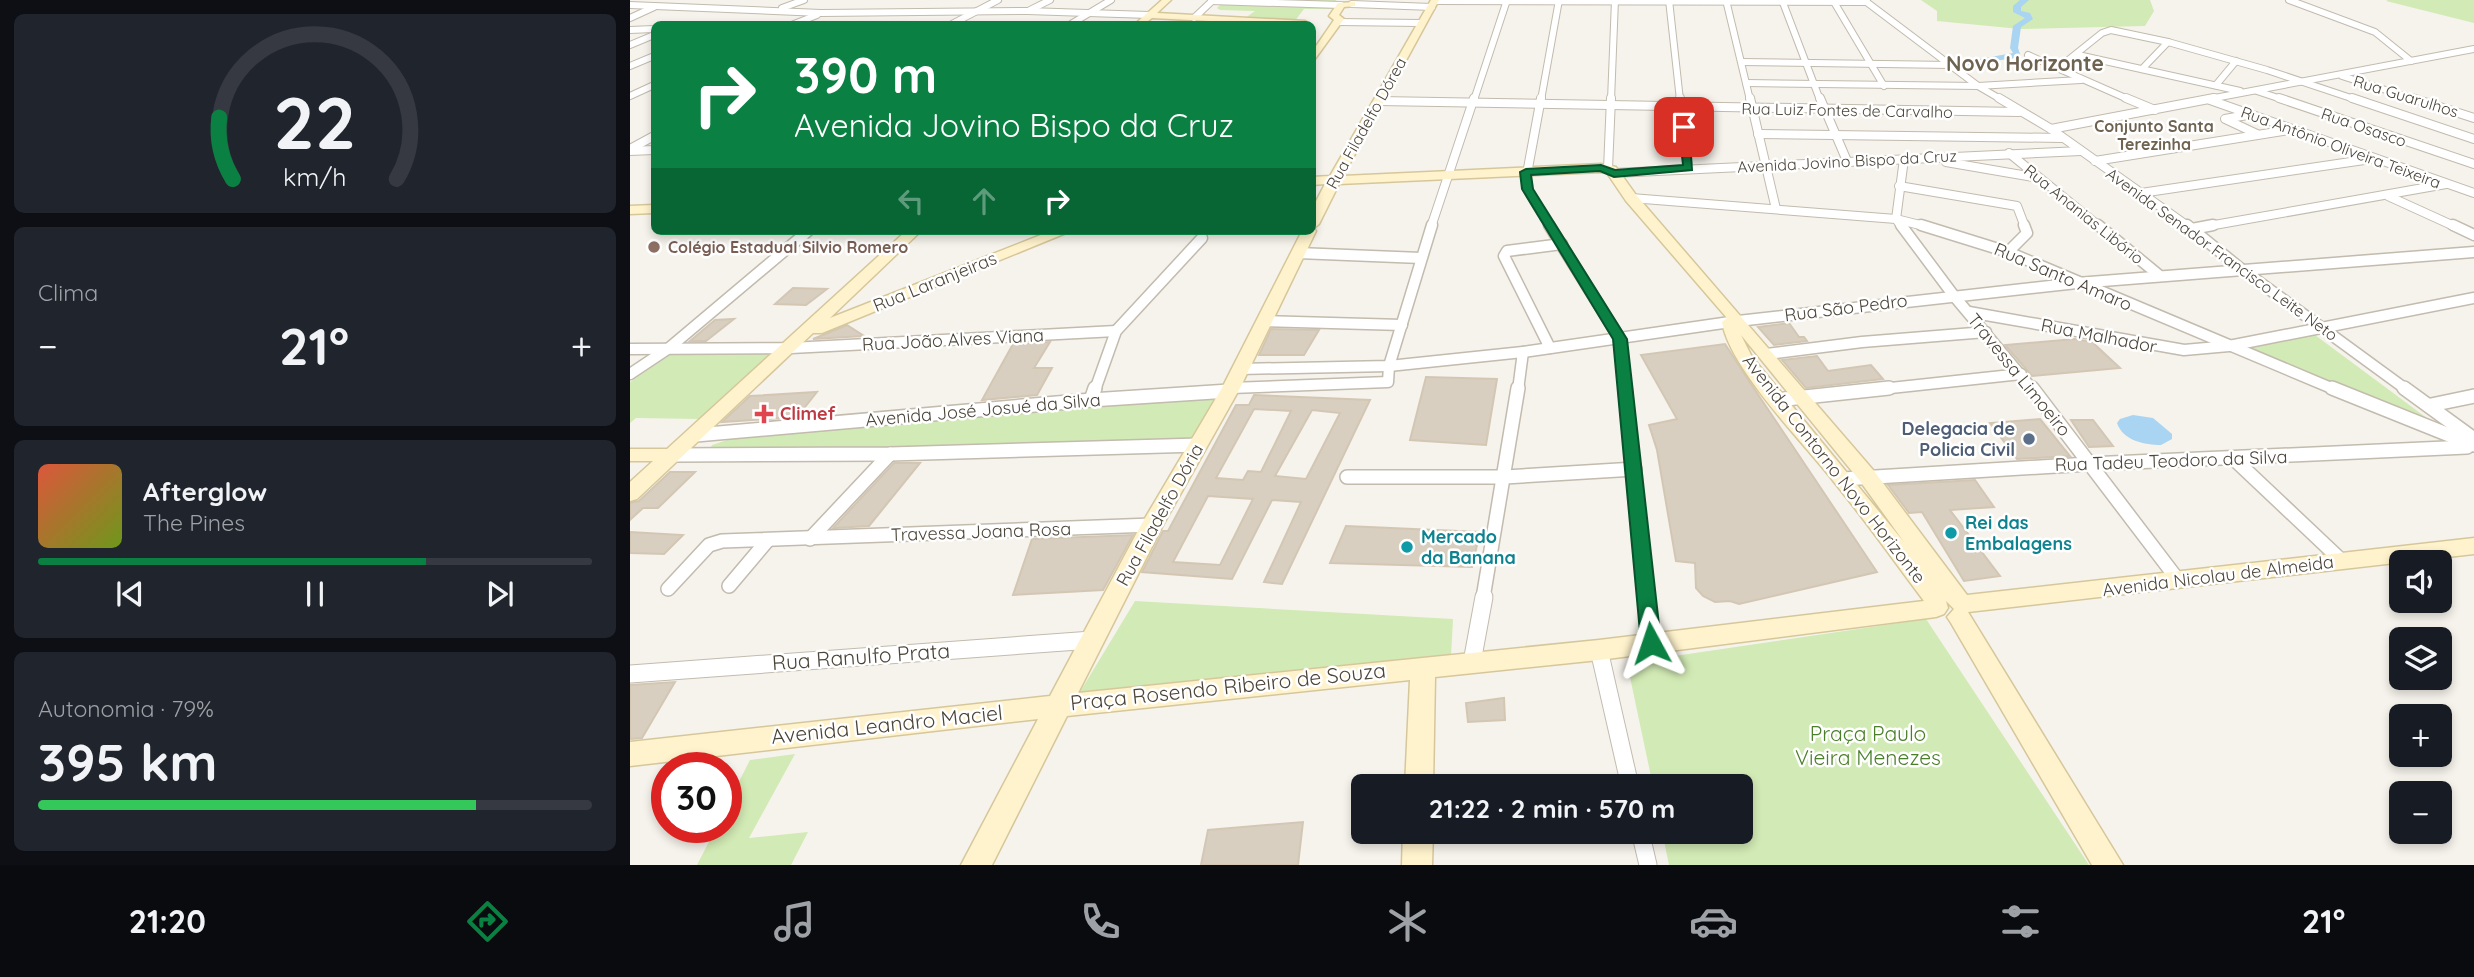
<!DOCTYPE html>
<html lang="pt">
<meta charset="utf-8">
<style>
:root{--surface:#171b24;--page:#20242c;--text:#f1f3f6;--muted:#9ea1a6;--line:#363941;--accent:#0b8043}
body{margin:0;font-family:Quicksand,sans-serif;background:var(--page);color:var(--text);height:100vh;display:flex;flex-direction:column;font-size:26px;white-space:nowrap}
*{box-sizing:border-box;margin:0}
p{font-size:23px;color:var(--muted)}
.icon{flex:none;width:38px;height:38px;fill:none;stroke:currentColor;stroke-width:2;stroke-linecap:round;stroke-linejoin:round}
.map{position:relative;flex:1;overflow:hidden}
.sheet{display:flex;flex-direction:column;gap:14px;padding:14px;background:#0d0f14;width:630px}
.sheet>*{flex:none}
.top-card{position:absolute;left:21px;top:21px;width:665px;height:214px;border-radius:10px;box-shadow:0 4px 10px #0003;background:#0b8043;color:#fff;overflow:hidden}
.tools{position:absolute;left:1759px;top:550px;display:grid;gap:14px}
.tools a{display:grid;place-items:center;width:63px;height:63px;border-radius:10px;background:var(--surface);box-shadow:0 4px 10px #0003;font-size:35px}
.speed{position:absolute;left:21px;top:752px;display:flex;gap:14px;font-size:35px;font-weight:700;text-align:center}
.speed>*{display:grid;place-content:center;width:91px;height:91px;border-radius:50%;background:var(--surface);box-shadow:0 4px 10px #0003;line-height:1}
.speed .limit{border:10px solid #d22;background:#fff;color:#111}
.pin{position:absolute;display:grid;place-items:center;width:60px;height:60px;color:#fff;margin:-30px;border-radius:14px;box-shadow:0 4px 10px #0006}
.me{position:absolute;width:77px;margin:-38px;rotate:355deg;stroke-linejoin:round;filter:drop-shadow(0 0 5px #0008)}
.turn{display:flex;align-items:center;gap:24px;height:147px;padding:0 28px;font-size:32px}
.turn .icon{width:91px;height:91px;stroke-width:2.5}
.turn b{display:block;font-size:49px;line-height:60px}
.lanes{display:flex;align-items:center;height:66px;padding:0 28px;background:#0003;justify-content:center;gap:35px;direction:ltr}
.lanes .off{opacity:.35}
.big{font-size:52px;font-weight:700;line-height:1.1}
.sheet .tile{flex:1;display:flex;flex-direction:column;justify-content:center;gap:10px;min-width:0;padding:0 24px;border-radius:10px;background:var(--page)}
.sheet .dial{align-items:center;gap:0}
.dial svg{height:182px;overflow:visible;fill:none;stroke:var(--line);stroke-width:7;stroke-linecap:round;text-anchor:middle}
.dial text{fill:var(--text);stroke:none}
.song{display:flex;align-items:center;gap:21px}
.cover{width:84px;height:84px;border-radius:10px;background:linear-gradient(135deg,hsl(10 70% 55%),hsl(80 70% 35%))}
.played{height:7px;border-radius:4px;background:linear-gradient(90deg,var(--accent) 70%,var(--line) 70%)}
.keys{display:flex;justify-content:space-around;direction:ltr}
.heat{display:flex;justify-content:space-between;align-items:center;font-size:38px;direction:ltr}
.charge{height:10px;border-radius:5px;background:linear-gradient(90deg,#34c759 79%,var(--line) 0)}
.trip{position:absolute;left:721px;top:774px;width:402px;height:70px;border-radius:10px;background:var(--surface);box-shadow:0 4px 10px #0003;font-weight:700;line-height:70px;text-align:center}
.tabs{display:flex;height:112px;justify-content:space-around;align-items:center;background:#090b0e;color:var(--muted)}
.tabs .icon{width:49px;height:49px}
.tabs .on{color:var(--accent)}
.tabs b{font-size:32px;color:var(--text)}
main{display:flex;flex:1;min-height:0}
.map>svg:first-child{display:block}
.green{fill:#d2eab5}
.water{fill:#a9d4f2}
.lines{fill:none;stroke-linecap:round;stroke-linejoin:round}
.canal{fill:#a9d4f2;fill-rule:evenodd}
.building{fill:#d8cfc1;stroke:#d3c7b4;stroke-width:2;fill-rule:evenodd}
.street-far4-casing{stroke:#c2bbae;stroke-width:8}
.street-far3-casing{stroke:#c2bbae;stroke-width:10}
.street-far2-casing{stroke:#c2bbae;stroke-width:13}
.street-far1-casing{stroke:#c2bbae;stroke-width:16}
.street-casing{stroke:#c2bbae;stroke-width:19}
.secondary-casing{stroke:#d6c79b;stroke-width:3}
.street-far4{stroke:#fff;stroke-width:6}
.street-far3{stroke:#fff;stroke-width:8}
.street-far2{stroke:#fff;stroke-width:10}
.street-far1{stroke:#fff;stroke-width:13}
.street{stroke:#fff;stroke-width:17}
.secondary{fill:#fff3cd;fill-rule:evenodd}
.route{fill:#0b8043;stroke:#07532c;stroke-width:2}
.education-dot{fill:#8d6e63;stroke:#fff;stroke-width:2.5}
.health-dot{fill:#e0444e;stroke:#fff;stroke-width:2.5}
.service-dot{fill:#5c6f8a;stroke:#fff;stroke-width:2.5}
.culture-dot{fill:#0f9aa8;stroke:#fff;stroke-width:2.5}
.labels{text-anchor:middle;stroke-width:5;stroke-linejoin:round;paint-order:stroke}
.far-street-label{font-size:16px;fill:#4b4439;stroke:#fff}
.far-neighbourhood-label{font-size:16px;font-weight:bold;fill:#6e6250;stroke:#fff}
.far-education-label{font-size:16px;font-weight:bold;fill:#785e54;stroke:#fff;text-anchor:start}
.street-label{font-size:18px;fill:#4b4439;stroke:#fff}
.health-label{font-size:18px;font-weight:bold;fill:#be3a42;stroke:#fff;text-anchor:start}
.service-label{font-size:18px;font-weight:bold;fill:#4e5e75;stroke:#fff;text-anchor:end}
.culture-label{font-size:18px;font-weight:bold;fill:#0d838f;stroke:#fff;text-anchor:start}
.far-district-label{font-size:21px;font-weight:bold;fill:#6e6250;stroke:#fff}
.near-street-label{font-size:21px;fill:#4b4439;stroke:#fff}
.near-park-label{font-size:21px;fill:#4a7f2a;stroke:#fff}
</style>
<main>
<section class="sheet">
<div class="tile dial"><svg viewBox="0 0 100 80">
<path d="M14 69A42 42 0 1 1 86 69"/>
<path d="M14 69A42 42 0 0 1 8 42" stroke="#0b8043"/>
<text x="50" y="56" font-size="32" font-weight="700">22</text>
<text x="50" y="72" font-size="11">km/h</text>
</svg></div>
<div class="tile"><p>Clima</p>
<div class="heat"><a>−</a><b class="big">21°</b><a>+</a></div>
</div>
<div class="tile">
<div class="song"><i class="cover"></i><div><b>Afterglow</b><p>The Pines</p></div></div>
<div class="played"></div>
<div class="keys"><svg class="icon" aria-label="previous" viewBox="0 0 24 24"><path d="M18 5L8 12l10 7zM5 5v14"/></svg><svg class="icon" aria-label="pause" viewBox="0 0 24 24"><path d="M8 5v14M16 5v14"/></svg><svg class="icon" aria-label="next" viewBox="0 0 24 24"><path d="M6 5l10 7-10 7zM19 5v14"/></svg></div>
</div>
<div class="tile"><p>Autonomia · 79%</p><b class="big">395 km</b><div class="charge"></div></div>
</section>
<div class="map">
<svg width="1844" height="865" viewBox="0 0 1844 865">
<rect width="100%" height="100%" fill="#f6f3ec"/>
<g class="green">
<path d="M585,0h121l-3,9h-29l-10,13 -50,-3 11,-8 -35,-1 -3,-2 6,-6z"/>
<path d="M1291,0h229l4,11 -9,15 -125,3 -83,-8v-10z"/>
<path d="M1758,0h86v23l-88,-22z"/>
<path d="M1685,335l124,92 -195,-80z"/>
<path d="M144,353l-75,66 -63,-1 -6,5v-41l40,-27z"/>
<path d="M592,395l-30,46 -476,10 -6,-2 2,-4 18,-6z"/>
<path d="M505,601l318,18 -2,37 -371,36z"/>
<path d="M1296,619l163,246h-420l-7,-34h79v-45h-88l-26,-123z"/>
<path d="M165,754l-46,84 59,-6 -17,33h-94l19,-37h10v-21l24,-47z"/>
</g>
<path class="water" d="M1503,415l20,3 19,16v5l-11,6c-16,0 -38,-4 -44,-22l3,-4z"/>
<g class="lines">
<path class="canal" d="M1390,0h9l-8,7v4l9,2 3,6 -12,8 -3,21 3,9 -53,8v-4l45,-8 -3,-5 3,-22 12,-8 -12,-6v-6z"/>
</g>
<g class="building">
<path d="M163,288l34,1 -21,16 -31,-1z"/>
<path d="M104,319l-28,22h-16l25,-21z"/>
<path d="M1159,323l10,14h5l3,4 -33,4 -16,-18z"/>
<path d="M217,325l17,11 -51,3 10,-4z"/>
<path d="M641,329l48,1 -15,25h-45z"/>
<path d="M1445,339l17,3 28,26 -88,8 -27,-31z"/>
<path d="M420,342l-16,26h18l-15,27 -55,5 31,-56z"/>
<path d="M1095,344l26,40 126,188 -138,32 -9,-3 -15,1 -12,-6 -7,-8 -1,-25 -19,-2 -19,-111 -8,-25 28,-6 -36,-64z"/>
<path d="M1187,356l11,15 43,-6 12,14 -77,9 -24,-28z"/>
<path d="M796,377l71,2 -11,66 -76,-5z"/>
<path d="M187,392l-20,25 -75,5 28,-26z"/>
<path d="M624,395l116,5 -88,184 -18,-2 37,-80 -29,-2 -40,79 -90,-7 21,-41h5l68,-126h13zM624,409l37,2 -30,61 -13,-1 -5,9 -27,-2zM682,410l28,3 -34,66 -31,-3zM578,496l45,3 -33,66 -47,-3z"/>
<path d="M1410,419l30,37 -53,3 -27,-36z"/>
<path d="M1441,420h22l20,26 -24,1z"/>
<path d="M264,463h26l-51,63 -36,2z"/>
<path d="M40,472h25l-37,36h-15l-13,12v-17l9,-2z"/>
<path d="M1345,480l19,27 -44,3 50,66 -36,5 -42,-69 -13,1 -21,-28z"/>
<path d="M716,526l134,6 -8,35 -142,-4z"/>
<path d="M0,532l53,3 -19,19 -34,-1z"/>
<path d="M503,535l-30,55 -90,5 19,-56z"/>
<path d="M45,682l-33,56 -12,1v-54z"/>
<path d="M874,698l1,22 -37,2 -2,-19z"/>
<path d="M673,822l-5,43h-97l7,-35z"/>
</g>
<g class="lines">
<g class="street-far4-casing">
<g id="street-far4">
<path d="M1039,0l11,100"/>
<path d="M1096,0l24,100"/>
<path d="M1152,0l38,100"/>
<path d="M1234,0l114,86 24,14"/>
<path d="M1659,0l86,32 36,29"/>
<path d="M581,1l130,4"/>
<path d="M804,1l433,1"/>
<path d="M1204,2l50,84"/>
<path d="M722,4l80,3"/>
<path d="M0,5l191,8 206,-2 122,4"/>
<path d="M152,8l22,-8"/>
<path d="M400,10l20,-10"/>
<path d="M0,18l24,-11"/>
<path d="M564,18l19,-18"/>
<path d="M708,22l83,1"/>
<path d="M164,24l23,-9"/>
<path d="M322,24l46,-24"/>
<path d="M441,24l40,-24"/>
<path d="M0,30l24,-1"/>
<path d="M1538,42l99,28 90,30"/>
<path d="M0,45l24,-10"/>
<path d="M1398,55l102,45"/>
<path d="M1448,55l162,36"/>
<path d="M1112,62l209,3"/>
<path d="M0,66l24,-10"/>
<path d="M1427,69l45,-36 9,-3 57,12 -26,27"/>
<path d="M1712,76l75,24"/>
<path d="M1116,83l232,3 103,-6"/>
<path d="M1586,85l20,-24"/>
<path d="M1627,91l27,9"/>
<path d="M0,96l24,-11"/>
<path d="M844,100l33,-100"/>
<path d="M911,100l18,-100"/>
<path d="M981,100l4,-100"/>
<path d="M1574,100l270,-51"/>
</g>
</g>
<g class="street-far3-casing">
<g id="street-far3">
<path d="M911,98l-15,81 1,10 24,38"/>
<path d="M1050,98l8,70"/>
<path d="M1120,98l26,111"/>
<path d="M1190,98l27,63"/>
<path d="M1369,98l52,31 138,98"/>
<path d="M1496,98l29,12"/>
<path d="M1649,98l195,66"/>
<path d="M1722,98l122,41"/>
<path d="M1782,98l62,20"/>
<path d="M1580,100l264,93"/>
<path d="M749,101l640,11"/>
<path d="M1617,115l-22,4 32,15"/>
<path d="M1421,129l163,-31"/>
<path d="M1128,134l304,4"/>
<path d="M0,149l24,-13"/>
<path d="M0,151l24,-1"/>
<path d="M1379,153l91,74"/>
<path d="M1465,161l194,-31"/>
<path d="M1316,162l93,16"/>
<path d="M978,169l3,-71"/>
<path d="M984,173l467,-22"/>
<path d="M1269,186l118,20 8,21"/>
<path d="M1511,193l230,-34"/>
<path d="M1758,196l68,31"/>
<path d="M1001,198l265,21 32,8"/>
<path d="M801,227l43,-129"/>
<path d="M1272,227l-6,-8 8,-60"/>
<path d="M1573,227l243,-43"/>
</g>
</g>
<g class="street-far2-casing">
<g id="street-far2">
<path d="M919,225l71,114 5,51"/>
<path d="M1271,225l53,71 79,94"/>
<path d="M1291,225l87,27 328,138"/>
<path d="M1468,225l62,51"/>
<path d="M1557,225l53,43 167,122"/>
<path d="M1823,225l21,10"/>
<path d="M1562,229l21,-4"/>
<path d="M1378,252l19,-19 -3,-8"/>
<path d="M668,253l123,5"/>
<path d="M1339,312l215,38 45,-4 245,-48"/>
<path d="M633,321l139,4"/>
<path d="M1108,321l339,-38 397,-31"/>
<path d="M920,348l-46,-92 3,-5 55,-7"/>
<path d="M0,349l161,-1 325,-17"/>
<path d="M1137,354l95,-12 124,-10"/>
<path d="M609,369l150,-3 134,-14 207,-30"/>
<path d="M0,374l39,-26 139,-117"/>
<path d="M601,388l157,-6 1,-16 43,-141"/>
<path d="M465,390l21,-59 86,-93"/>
<path d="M888,390l5,-38"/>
<path d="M1242,390l149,-16"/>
</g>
</g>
<g class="street-far1-casing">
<g id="street-far1">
<path d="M995,388l21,210"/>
<path d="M1402,388l146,192"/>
<path d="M1702,388l142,57"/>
<path d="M1774,388l70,51"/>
<path d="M461,400l4,-12"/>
<path d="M1147,400l112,-12"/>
<path d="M1801,405l43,-9"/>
<path d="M66,435l395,-35 138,-9"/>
<path d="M44,455l216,-1 309,-9"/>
<path d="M1604,459l108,102"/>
<path d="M717,477h158l130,-8"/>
<path d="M1213,479l246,-15 378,-17"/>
<path d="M180,539l80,-85"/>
<path d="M99,586l38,-45"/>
<path d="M38,589l41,-44 13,-4 430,-16"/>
<path d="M853,598l35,-210"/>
</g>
</g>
<g class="street-casing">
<g id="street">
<path d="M1016,597l5,46"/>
<path d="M969,650l31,136"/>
<path d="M842,662l12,-65"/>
<path d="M0,674l462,-34"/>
<path d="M1010,831l8,34"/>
</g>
</g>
<g class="secondary-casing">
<g id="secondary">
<path d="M532,0h9l-14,13 148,8 5,3h-44l-114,-6 -8,6h-9z"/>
<path d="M801,0h8l-96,176 258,-12 15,3 20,28 238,276 93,124 507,-57v16l-506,58 155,253h-31l-141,-242 -4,-6 7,-8 -8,-8 2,7 -4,6 -8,3 -337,43 -164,17 -2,109h-28l5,-106 -343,36 -75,149h-31l77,-146 -408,47v-24l420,-46 91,-171 81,-137 80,-157h10v-22l13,-25 -13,1v-8l18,-1zM971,172l6,1 19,28 101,117 -5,4c8,47 81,120 112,160 31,38 60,79 90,119l-325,39 -521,53 85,-168 77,-137 76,-157 -2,-3 5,-4 20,-40zM1111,335l119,146 44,61 -152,-185z"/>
<path d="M725,2v4l-11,1 -5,8 5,4 -32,44v-11l22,-32 -5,-4 9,-13z"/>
<path d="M24,205v8l-24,1v-8z"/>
<path d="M276,231h15l-91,87 221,-87h20l-249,102h-9l-176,166 -7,2v-19l23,-21h-23v-12h37z"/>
<path d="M773,831h30l-1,34h-30z"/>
</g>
</g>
<use href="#street-far4" class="street-far4"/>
<use href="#street-far3" class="street-far3"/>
<use href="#street-far2" class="street-far2"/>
<use href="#street-far1" class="street-far1"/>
<use href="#street" class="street"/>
<use href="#secondary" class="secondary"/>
</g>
<path class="route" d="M1054,124l5,3 3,43 -78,7 -14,-6 -69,4 2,14 94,150 34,304 -3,6 -7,2 -7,-2 -3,-6 -28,-304 -91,-150 -2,-17 6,-3 75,-4 14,5 68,-5 -4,-38z"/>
<circle class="education-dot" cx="24" cy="247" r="7"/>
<path class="health-dot" d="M130.5 403.5h7v7h7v7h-7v7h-7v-7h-7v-7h7z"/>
<circle class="service-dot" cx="1399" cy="439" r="7"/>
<g class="culture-dot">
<circle cx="1321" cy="533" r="7"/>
<circle cx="777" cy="547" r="7"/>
</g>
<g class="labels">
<g class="far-street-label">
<text transform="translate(1776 96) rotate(17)" y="6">Rua Guarulhos</text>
<text transform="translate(1217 110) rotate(1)" y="6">Rua Luiz Fontes de Carvalho</text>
<text transform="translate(736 123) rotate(-61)" y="6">Rua Filadelfo Dórea</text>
<text transform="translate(1734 127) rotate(19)" y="6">Rua Osasco</text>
<text transform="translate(1711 147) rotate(20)" y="6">Rua Antônio Oliveira Teixeira</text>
<text transform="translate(1217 161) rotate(-3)" y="6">Avenida Jovino Bispo da Cruz</text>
<text transform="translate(1454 214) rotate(39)" y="6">Rua Ananias Libório</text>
<text transform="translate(1592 254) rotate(36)" y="6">Avenida Senador Francisco Leite Neto</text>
</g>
<g class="far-neighbourhood-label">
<text x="1524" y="132">Conjunto Santa<tspan x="1524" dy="18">Terezinha</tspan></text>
</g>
<g class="far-education-label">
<text x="38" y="253">Colégio Estadual Silvio Romero</text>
</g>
<g class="street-label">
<text transform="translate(1433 277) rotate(23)" y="6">Rua Santo Amaro</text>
<text transform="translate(305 282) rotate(-22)" y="6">Rua Laranjeiras</text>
<text transform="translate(1216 308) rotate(-7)" y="6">Rua São Pedro</text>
<text transform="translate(1469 336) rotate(11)" y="6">Rua Malhador</text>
<text transform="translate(323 340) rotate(-3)" y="6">Rua João Alves Viana</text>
<text transform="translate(1389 375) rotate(51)" y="6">Travessa Limoeiro</text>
<text transform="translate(353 410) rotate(-5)" y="6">Avenida José Josué da Silva</text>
<text transform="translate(1541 461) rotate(-2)" y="6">Rua Tadeu Teodoro da Silva</text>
<text transform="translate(1204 469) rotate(52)" y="6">Avenida Contorno Novo Horizonte</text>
<text transform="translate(530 515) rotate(-61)" y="6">Rua Filadelfo Dória</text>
<text transform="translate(351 532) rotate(-2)" y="6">Travessa Joana Rosa</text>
<text transform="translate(1588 576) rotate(-7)" y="6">Avenida Nicolau de Almeida</text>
</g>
<g class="health-label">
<text x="150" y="420">Climef</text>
</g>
<g class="service-label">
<text x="1385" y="435">Delegacia de<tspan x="1385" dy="21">Policia Civil</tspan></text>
</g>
<g class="culture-label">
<text x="1335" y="529">Rei das<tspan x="1335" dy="21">Embalagens</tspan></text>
<text x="791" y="543">Mercado<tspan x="791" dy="21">da Banana</tspan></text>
</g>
<g class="far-district-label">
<text x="1395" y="71">Novo Horizonte</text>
</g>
<g class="near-street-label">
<text transform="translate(231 657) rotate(-4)" y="7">Rua Ranulfo Prata</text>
<text transform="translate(598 687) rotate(-6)" y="7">Praça Rosendo Ribeiro de Souza</text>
<text transform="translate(257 725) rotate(-6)" y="7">Avenida Leandro Maciel</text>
</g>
<g class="near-park-label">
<text x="1238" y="741">Praça Paulo<tspan x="1238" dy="24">Vieira Menezes</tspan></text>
</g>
</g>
</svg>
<div class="tools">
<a><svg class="icon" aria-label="sound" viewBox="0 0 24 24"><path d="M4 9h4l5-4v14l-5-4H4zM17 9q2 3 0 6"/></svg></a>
<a><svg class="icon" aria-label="layers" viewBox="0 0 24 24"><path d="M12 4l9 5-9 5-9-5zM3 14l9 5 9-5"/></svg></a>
<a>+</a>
<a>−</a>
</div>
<div class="speed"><div class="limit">30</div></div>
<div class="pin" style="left:1054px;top:127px;background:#d93025"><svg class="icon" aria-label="arrive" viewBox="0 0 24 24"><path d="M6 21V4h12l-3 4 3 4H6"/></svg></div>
<svg class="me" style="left:1021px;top:643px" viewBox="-20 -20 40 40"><path d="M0-17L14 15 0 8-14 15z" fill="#0b8043" stroke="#fff" stroke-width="4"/></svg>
<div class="trip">21:22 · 2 min · 570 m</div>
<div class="top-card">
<div class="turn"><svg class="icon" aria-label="right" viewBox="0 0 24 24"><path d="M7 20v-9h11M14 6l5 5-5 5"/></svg><div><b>390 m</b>Avenida Jovino Bispo da Cruz</div></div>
<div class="lanes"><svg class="icon off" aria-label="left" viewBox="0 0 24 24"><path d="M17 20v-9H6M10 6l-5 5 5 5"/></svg><svg class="icon off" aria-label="ahead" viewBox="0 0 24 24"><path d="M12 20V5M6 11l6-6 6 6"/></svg><svg class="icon" aria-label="right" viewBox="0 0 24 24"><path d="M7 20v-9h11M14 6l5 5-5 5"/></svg></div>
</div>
</div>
</main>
<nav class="tabs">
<b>21:20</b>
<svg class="icon on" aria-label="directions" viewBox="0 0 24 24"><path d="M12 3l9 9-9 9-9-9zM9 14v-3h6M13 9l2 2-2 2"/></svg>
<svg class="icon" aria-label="music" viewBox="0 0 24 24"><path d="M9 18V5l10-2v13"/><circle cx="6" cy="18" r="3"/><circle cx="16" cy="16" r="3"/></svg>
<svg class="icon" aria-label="phone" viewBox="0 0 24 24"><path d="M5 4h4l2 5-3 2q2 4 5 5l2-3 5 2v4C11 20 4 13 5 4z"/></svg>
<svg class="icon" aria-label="climate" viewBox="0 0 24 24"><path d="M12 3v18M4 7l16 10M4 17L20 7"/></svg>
<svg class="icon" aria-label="car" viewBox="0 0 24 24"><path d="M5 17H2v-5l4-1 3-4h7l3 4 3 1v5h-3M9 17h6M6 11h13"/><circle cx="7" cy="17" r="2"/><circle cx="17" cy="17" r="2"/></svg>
<svg class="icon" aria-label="filters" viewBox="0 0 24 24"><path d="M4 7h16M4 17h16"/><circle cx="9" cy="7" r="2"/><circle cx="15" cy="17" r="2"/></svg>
<b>21°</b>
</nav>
